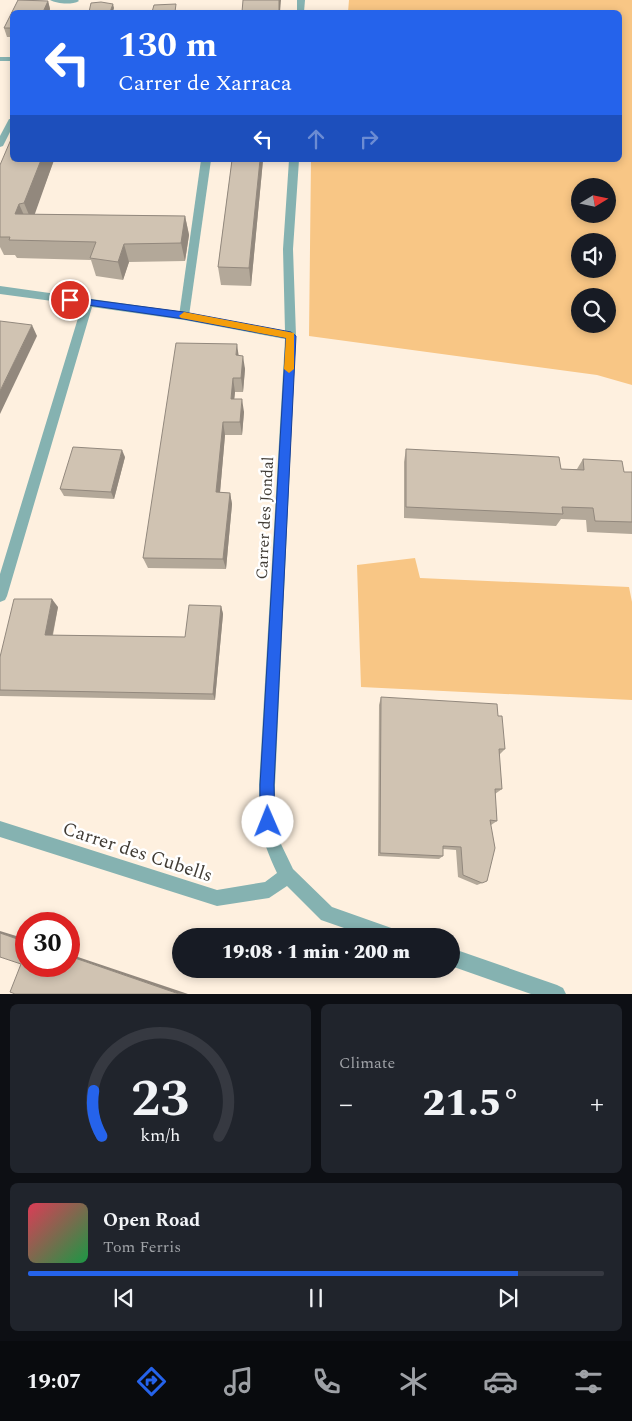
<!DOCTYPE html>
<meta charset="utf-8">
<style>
:root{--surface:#171b24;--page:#20242c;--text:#f1f3f6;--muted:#9ea1a6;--line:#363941;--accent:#2563eb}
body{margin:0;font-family:Spectral,serif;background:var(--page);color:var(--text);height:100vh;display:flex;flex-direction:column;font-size:19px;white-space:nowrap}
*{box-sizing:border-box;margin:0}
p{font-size:16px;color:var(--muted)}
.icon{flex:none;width:28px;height:28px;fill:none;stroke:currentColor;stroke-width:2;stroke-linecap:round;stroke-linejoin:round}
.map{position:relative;height:994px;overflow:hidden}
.details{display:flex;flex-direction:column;gap:10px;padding:10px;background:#0d0f14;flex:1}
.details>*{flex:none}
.hud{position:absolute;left:10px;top:10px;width:612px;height:152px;border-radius:8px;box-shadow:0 2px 8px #0003;background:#2563eb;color:#fff;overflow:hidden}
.needle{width:32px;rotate:80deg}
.buttons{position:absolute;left:571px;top:178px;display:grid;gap:10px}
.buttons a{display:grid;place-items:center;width:45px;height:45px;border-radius:50%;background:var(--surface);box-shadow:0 2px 8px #0003;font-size:25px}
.speed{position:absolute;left:15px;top:912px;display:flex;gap:10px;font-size:25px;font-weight:700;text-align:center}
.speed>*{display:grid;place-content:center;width:65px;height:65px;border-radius:50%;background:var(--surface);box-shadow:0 2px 8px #0003;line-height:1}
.speed .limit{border:8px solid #d22;background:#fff;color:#111}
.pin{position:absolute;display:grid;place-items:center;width:42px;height:42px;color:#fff;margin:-21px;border:2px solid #fff;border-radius:50%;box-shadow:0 1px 5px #0007}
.me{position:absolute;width:55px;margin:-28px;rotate:359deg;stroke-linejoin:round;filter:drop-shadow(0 0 4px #0008)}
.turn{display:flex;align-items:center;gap:18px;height:105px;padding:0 25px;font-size:22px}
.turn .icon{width:65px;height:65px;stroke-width:2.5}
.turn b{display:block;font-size:35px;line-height:42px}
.lanes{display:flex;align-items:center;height:48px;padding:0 25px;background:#0003;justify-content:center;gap:25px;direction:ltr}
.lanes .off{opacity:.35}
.big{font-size:38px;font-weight:800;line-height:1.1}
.details .widget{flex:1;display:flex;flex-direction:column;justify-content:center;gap:8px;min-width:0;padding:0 18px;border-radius:8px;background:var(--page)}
.details .dial{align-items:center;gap:0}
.dial svg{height:130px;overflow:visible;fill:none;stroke:var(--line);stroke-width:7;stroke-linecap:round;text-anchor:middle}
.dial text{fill:var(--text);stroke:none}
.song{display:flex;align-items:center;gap:15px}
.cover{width:60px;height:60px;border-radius:8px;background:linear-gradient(135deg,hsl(350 70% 55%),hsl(140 70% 35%))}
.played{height:5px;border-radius:2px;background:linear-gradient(90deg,var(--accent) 85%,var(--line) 85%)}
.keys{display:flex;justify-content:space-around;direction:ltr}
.heat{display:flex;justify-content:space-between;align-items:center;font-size:28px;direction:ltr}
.details .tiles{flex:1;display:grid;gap:10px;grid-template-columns:1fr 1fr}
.widget:last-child{grid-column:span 2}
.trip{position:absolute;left:172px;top:928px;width:288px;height:50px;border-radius:25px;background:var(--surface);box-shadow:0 2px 8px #0003;font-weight:800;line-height:50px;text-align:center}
.dock{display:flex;height:80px;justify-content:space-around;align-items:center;background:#090b0e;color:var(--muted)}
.dock .icon{width:35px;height:35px}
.dock .selected{color:var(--accent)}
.dock b{font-size:22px;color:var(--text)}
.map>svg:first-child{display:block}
.green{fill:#f8c685;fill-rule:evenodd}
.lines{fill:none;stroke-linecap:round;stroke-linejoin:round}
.lane{fill:#85b2b1;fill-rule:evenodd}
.street{fill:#85b2b1;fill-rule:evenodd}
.wall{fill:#b3a899}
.shaded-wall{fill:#92887d}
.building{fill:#d0c3b2;stroke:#92887d}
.route{fill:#2563eb;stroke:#184099}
.slow{fill:#f59e0b}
.labels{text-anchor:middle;stroke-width:5;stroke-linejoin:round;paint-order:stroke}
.street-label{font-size:16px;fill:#413c35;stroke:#fff}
.near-street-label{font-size:19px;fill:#413c35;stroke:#fff}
</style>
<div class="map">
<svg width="632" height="994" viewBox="0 0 632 994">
<rect width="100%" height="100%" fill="#fef0df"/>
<g class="green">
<path d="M349,0h283v385l-35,-10 -288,-39 2,-176h309v-148h-272zM580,186h28v28h-28zM580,241h28v28h-28zM580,296h28v28h-28z"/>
<path d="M415,558l5,20 209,9 3,15v98l-271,-13 -4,-122z"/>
</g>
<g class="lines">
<path class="lane" d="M201,160h10l-22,156 -5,4 -5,-4z"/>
<g class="street">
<path d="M50,0h28l1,1c-7,4 -22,3 -29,-1z"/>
<path d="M297,0h8l-1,12h-7z"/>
<rect x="0" y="57" width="12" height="4"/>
<path d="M9,119h3v9l-9,18 -3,1v-11z"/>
<path d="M289,160h10l-6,89 3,87 -21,449v37l4,18 14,29 39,38 65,23 2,6h-32l-46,-16 -34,-34 -18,12 -52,8 -217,-69v-16l217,69 48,-8 12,-9c-17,-37 -18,-48 -18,-88l26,-446 -101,-19 -92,-13 -85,289 -2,4 -5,2v-28l82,-269 -82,-11v-8l184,26 101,19 -2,-82z"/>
<path d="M451,948l106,37 6,3 3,6h-35l-80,-28z"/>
</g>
</g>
<g class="wall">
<path d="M18,0l30,1 2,8 -1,3h-37v25h-5l-3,-9z"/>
<path d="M54,160l-20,54 151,2 4,19 -4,26 -56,1 -6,18 -27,-4 -5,-16 -74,-2 -2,-3h-11l-4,-8v-82z"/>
<path d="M232,160h31l-12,126 -30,-1 -3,-18z"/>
<path d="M239,355l6,14 -2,23h-8l-1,7 10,13 -2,23h-17l-5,57 10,1 2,11 -6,65 -78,-1 -5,-10z"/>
<path d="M406,449l155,20h16l6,-10 41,13h8v62l-45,-2 -1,-12 -25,-1 -5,7 -152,-8v-56z"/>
<path d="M125,457l-11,42 -50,-3 -4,-7z"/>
<path d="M221,606l2,8 -8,86 -215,-4v-39l58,-50 -5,28 132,2z"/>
<path d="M381,697l117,19 7,33 -6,6 3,34 -7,5 2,27 -6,4 -9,58 -5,2 -19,-8 -2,-27 -13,-1v7l-4,3 -61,-3 1,-151z"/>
</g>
<g class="shaded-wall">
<path d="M279,0h2l-1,12h-1z"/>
<path d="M48,1l2,8 -1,3h-6z"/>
<path d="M113,4l1,4 -1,4h-3z"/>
<path d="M41,160h13l-22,62 -8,-19z"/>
<path d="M260,160h3l-12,126 -2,-18z"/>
<path d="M19,204l8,18 -12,-8z"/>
<path d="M185,216l4,19 -4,26 -4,-18z"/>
<path d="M124,244l5,18 -6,18 -5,-18z"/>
<path d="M32,325l5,11 -37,78v-23z"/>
<path d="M237,344l2,14 -3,-3z"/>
<path d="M243,356l2,13 -2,23 -2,-14z"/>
<path d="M233,378l2,14 -2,20 -2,-13z"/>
<path d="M242,399l2,13 -2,23 -2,-13z"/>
<path d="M223,422l2,13 -6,69 -3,-12z"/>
<path d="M122,450l3,7 -11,42 -3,-7z"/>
<path d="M230,493l2,11 -6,65 -3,-10z"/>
<path d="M52,599l6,8 -7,35 -6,-7z"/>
<path d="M221,606l2,8 -8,86 -2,-6z"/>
<path d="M0,931l26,8v3l-26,-9z"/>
<path d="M69,954l119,40h-9l-110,-38z"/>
</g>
<g class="building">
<path d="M18,0l30,1 -5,11h-31v16h-8z"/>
<path d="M243,0h36v12h-37z"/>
<path d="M101,2l12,2 -3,8h-21l2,-9z"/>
<path d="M176,4l-1,8h-23l2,-7z"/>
<path d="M12,137v23h29l-17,43 -5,1 -4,10 170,2 -4,27 -57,1 -6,18 -28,-4 6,-16 -87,-2 1,-3h-10v-72z"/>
<path d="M232,160h28l-11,108 -31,-1z"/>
<path d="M0,321l32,4 -32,66z"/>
<path d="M176,343l61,1 -1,11 7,1 -2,22h-8l-2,21h11l-2,23h-17l-7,70 14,1 -7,66 -80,-1z"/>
<path d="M73,447l49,3 -11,42 -51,-3z"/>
<path d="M406,449l153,8 2,12 23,1 -1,-11 39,2 2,11h8v50l-37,-1 -2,-13 -31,-1 1,7 -157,-7z"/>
<path d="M14,599h38l-7,36 140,2 4,-32 32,1 -8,88 -213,-4v-33z"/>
<path d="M381,697l116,7 1,12h4l3,33h-6l3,40h-7l2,32 -7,-1 5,28 -8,33 -5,2 -19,-8 -2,-28 -18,-1v10l-63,-3z"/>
<path d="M0,933l26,9v24h43v-10l110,38h-164l-5,-2 11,-28 -21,-7z"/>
</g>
<path class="route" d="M70,297l114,15 107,20 5,4 -22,449 1,37 -2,5 -5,2 -6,-2 -2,-5v-37l26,-447 -102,-19 -117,-17 -1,-2z"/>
<path class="slow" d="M184,312l110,21v36l-5,4 -5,-4 2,-31 -105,-20 -2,-2z"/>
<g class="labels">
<g class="street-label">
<text transform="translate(264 518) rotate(-87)" y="6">Carrer des Jondal</text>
</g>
<g class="near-street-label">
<text transform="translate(138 851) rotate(18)" y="7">Carrer des Cubells</text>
</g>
</g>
</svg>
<div class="buttons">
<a><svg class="needle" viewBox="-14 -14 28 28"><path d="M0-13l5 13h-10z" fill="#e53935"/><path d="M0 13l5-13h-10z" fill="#9ea1a6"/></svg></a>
<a><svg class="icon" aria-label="sound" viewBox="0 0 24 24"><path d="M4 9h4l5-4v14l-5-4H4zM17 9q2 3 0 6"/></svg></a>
<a><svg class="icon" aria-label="search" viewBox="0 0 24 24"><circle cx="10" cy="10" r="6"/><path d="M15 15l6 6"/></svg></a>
</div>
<div class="speed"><div class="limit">30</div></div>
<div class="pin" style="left:70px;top:300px;background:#d93025"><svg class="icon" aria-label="arrive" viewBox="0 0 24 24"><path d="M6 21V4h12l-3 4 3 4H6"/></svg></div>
<svg class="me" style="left:268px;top:822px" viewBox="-20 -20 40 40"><circle r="19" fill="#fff"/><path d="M0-13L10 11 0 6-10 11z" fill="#2563eb"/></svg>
<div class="trip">19:08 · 1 min · 200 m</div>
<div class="hud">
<div class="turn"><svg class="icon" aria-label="left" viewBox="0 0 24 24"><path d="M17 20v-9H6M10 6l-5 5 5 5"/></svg><div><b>130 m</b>Carrer de Xarraca</div></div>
<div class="lanes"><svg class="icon" aria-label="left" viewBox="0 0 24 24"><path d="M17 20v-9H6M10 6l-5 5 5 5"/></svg><svg class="icon off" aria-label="ahead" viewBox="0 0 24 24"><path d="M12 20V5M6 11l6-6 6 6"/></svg><svg class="icon off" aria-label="right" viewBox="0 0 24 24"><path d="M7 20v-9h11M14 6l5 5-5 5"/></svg></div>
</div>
</div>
<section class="details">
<div class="tiles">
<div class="widget dial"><svg viewBox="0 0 100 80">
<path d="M14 69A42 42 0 1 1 86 69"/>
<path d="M14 69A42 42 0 0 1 9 41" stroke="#2563eb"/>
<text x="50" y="56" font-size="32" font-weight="700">23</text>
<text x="50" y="72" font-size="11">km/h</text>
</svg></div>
<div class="widget"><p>Climate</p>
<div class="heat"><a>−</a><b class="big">21.5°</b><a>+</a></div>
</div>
<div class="widget">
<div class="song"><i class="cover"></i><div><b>Open Road</b><p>Tom Ferris</p></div></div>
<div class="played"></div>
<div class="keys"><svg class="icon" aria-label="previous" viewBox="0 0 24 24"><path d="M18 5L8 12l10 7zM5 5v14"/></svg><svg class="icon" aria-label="pause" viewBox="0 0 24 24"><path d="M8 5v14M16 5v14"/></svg><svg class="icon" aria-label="next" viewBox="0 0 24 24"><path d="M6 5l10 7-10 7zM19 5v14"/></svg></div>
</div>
</div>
</section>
<nav class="dock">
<b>19:07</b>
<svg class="icon selected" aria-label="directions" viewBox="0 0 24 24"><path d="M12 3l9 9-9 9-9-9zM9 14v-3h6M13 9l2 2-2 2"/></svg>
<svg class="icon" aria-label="music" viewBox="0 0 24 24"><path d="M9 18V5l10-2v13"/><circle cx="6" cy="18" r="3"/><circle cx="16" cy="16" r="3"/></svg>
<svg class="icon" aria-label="phone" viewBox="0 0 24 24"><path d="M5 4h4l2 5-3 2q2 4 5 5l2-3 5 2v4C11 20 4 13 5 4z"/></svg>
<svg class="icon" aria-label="climate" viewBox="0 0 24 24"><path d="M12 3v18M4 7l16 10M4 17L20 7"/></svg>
<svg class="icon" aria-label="car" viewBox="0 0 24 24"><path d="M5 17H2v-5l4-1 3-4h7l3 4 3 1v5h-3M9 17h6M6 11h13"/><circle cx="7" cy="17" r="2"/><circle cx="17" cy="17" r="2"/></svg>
<svg class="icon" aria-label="filters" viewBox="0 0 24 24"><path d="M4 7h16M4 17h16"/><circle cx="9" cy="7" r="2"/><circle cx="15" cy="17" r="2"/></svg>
</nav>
